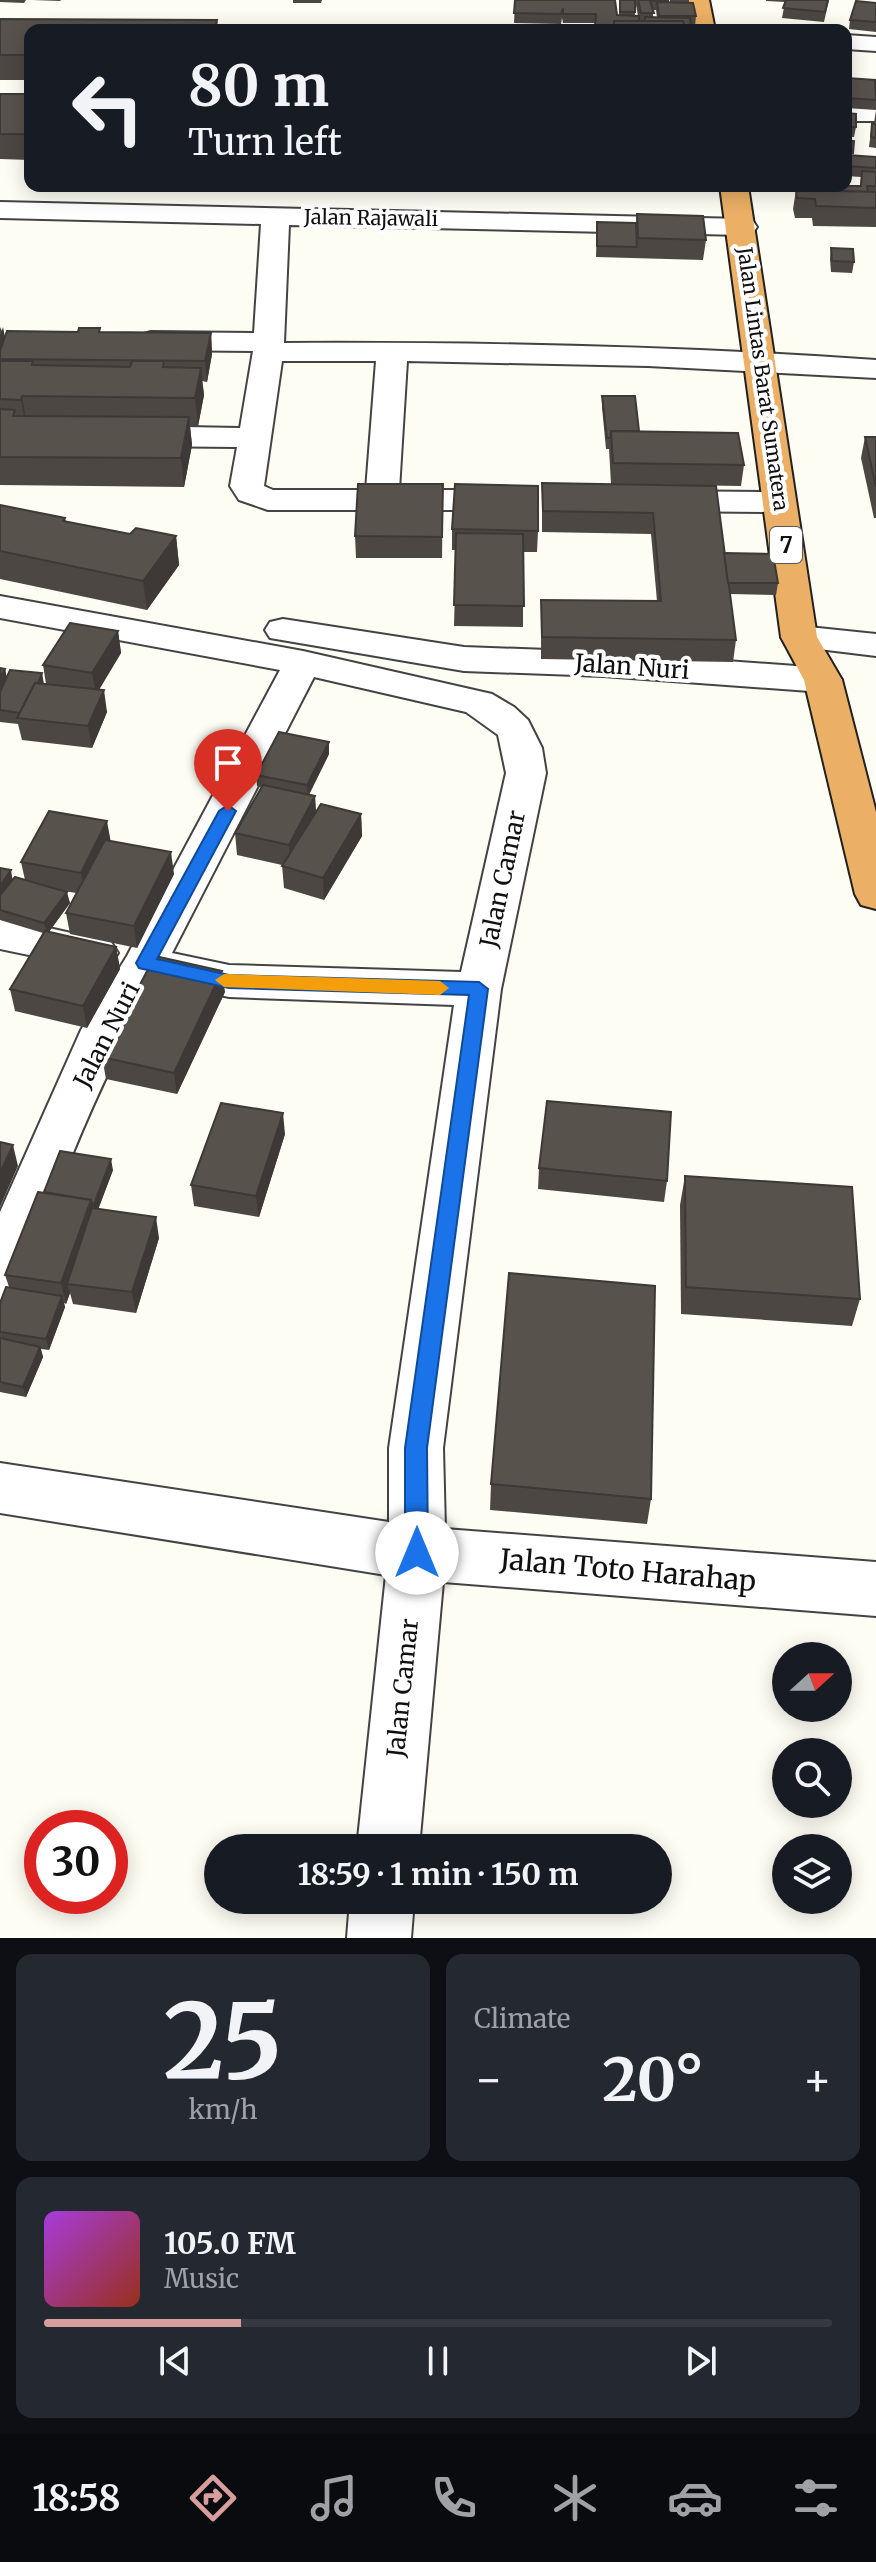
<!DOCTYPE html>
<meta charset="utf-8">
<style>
:root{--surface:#171b24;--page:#242831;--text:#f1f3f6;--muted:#9ea1a6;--line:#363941;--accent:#d89e9d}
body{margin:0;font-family:Merriweather,serif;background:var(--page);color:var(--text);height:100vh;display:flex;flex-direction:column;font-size:30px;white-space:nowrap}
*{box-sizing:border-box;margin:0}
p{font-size:26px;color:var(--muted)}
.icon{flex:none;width:44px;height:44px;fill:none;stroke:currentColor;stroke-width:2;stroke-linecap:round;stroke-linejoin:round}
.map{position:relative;height:1938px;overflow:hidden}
.panel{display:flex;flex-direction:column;gap:16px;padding:16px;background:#0d0f14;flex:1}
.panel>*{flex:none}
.banner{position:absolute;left:24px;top:24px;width:828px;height:168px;border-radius:16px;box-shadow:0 4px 20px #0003;background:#171b24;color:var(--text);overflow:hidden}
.needle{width:52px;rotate:69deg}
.fabs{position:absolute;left:772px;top:1642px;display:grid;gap:16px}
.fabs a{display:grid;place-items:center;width:80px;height:80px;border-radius:50%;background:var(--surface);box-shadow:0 4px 20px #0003;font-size:40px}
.speed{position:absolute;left:24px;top:1810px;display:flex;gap:16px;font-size:40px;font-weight:700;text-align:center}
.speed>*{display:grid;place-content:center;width:104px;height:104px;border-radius:50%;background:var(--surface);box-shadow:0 4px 20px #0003;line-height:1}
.speed .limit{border:12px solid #d22;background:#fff;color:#111}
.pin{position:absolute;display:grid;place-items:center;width:68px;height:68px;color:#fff;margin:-82px -34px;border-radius:50% 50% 50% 0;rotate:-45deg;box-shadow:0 0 8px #0007}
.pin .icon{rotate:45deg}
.me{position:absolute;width:88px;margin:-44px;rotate:0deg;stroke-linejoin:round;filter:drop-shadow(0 0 6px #0008)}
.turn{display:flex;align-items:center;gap:28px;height:168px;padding:0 32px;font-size:36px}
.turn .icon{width:104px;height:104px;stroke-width:2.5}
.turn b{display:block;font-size:56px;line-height:68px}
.big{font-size:60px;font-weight:700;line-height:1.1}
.panel .widget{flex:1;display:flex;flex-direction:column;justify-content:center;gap:12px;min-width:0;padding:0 28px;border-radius:16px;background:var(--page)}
.panel .dial{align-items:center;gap:0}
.dial b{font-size:104px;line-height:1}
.song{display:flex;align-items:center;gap:24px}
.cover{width:96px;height:96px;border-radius:12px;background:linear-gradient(135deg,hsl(280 70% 55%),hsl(10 70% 35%))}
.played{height:8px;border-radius:4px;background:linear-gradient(90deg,var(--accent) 25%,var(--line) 25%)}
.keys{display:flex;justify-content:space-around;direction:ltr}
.heat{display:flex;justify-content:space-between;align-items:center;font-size:44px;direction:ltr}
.panel .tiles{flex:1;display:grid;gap:16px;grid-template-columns:1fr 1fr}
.widget:last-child{grid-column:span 2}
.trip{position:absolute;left:204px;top:1834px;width:468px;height:80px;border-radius:40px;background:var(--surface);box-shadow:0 4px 20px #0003;font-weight:700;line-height:80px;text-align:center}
.dock{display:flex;height:128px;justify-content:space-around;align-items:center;background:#090b0e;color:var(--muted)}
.dock .icon{width:56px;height:56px}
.dock .selected{color:var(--accent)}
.dock b{font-size:36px;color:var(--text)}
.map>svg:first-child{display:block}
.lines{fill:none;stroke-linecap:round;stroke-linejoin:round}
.minor-casing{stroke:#434343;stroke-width:4}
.highway-casing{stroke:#212121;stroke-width:4}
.minor{fill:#fff;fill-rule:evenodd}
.highway{fill:#ebaf65;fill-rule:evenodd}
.wall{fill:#4c4742;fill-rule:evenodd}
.shaded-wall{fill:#3e3936}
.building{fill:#58524d;stroke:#3e3936;stroke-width:2}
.route{fill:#1a73e8;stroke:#114b97;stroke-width:2}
.slow{fill:#f59e0b}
.labels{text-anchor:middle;stroke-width:8;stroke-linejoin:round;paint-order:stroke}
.far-street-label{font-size:20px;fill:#101010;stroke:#fff}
.shield{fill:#fff;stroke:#585858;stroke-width:2}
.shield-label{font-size:22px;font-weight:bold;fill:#101010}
.street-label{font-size:24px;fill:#101010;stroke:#fff}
.near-street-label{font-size:28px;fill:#101010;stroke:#fff}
</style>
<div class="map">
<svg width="876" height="1938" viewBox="0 0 876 1938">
<rect width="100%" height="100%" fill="#fefdf4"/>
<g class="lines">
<g class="minor-casing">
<g id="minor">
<path d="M846,35l30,2v14l-30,-2z"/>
<rect x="846" y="105" width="30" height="16"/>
<path d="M0,202l743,17 10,2 4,6 -4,6 -10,2 -454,-10 -5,118c197,-1 395,3 592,17v18l-228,-12 -241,-5 -8,129h117l12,3 5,7 -5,7 -12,3h-248l-29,-10 -9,-14 7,-39 -107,-1 -12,-3 -4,-7 4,-7 12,-3 110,2 13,-77 -102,-1 -11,-3 -4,-6 4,-6 11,-3 103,1 7,-109 -261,-6zM282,361h94l-10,129h-93l-9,-4z"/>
<path d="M656,491l123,1 12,3 5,7 -5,7 -12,3 -123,-1 -12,-3 -5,-7 5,-7z"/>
<path d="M0,596l303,55 189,43 22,13 14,13 14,28 4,25 -45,216 -58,459 2,81 431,33v54l-433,-34 -24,266h-62l29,-273 -386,-62v-50l389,59v-74l65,-443 -225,-8 -72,-16c-43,72 -77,151 -107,230 -12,31 -17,63 -32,93l-18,6v-98l81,-182 46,-74 153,-286 -280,-52zM314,677l152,35 32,23 8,38 -45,199 -232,-7 -57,-12z"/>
<path d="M283,619l181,28 139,5 220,16 13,4 6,8 -6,8 -13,4 -220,-16 -139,-5 -194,-33 -5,-8 5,-8z"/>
<path d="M799,626l77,8v22l-90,-11 -5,-8 5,-8z"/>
<path d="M0,917l111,25 7,11 -7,11 -15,5 -96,-20z"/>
<path d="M350,1900h64l-3,38h-64z"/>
</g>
</g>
<g class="highway-casing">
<g id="highway">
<path d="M685,0h24l6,30h-24z"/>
<path d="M720,186h28l69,451 25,43 34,132v97l-15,-4 -6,-11 -51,-214 -23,-43z"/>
</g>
</g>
<use href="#minor" class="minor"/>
<use href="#highway" class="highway"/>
</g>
<g class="wall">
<path d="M0,0h26l-2,3 -24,-1z"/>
<path d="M32,0h29l-1,1z"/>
<path d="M293,0h29l-1,3h-28z"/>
<path d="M515,0l104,15v-15h49v3h2v-3h19v3l7,13 -1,10h-4v4h-109l13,-1v-6h-32l-1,-5 -1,6 -47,-1zM635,0l3,16h-3zM653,10h3l1,8 -4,-1z"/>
<path d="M766,0h63l-5,22 -42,-4 3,-16 -19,-1z"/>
<path d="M876,3v29l-27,-3 1,-9z"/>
<path d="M0,19l217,1 1,10h-188v50h-30z"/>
<path d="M846,45l4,17 -1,10h-3z"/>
<path d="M847,78l29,9v61l-7,-1 3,-24h2l2,-13 -30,-2z"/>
<path d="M0,94h30v66l-30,-1z"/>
<path d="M846,113l10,14 -2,10h-8z"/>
<path d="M846,140l8,1 -2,14 24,2v70l-63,-1 -1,-8h-17l-2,-9 3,-19h2v-4h62l1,-9 -15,-1z"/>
<path d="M637,214l69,26 -3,20 -107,-3 1,-35 39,1z"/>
<path d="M831,248l23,14 -2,11 -21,-1 -1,-13z"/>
<path d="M0,327l5,10 96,-5 110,1 1,21 -5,28 -5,-1 2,14 -6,31h-8l2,19 -8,42 -184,-2z"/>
<path d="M602,396l37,35 105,34 -3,21 -130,-2 -2,-35h-3l-4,-42z"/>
<path d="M865,437h11v81h-2l-13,-60z"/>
<path d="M542,483l174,3 8,67 54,30 -2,12 -46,-1 6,46 -3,22 -192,-3v-59l116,1 -6,-67 -109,-2z"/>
<path d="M443,484l-1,74h-86l-1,-22z"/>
<path d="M0,505l65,13 1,3 64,13 46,2 3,29 -32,45 -147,-31z"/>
<path d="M452,529l86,2 -1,21h-14v75l-69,-1 2,-76h-4z"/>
<path d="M118,631l3,22 -22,36 8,23 -15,36 -70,-8 -4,-16 -18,-2v-54l5,1 2,9 39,6 -3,-19z"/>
<path d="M329,742v12l-20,41 6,1 1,17 45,1 1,22 -38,64 -40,-12 -2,-23 -45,-10 -2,-22 26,-46 -4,-1 -1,-11z"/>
<path d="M111,841l63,33 -37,74 -67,-14 -4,-21 10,-20 -12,-2 6,12 -21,29 67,15 4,22 -33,59 -72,-17 -5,-22 33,-56 -43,-13v-52l13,11 12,1 -4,-18z"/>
<path d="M225,992l-48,102 -71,-15 -4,-22z"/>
<path d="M285,1134l-26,83 -65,-11 -3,-21z"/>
<path d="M539,1168l128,13 -3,21 -126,-13z"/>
<path d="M113,1170l-15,39 61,29 -23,75 -63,-9 -3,-11 -4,11 -2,-1 1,4 -16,43 -8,-1 2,8 -17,40 -26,-5v-89l9,-16 -4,-12 39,-83z"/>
<path d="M685,1176l175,123 -8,27 -171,-12 -1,-109z"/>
<path d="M491,1484l160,15 -4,25 -157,-14z"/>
</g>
<g class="shaded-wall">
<path d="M3,327l4,20 -7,12v-23z"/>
<path d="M211,333l1,21 -5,28 -2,-21z"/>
<path d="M201,368l3,27 -6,31 -3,-28z"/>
<path d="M22,396l5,28 -1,4 -5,-28z"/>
<path d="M189,417l3,28 -8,42 -3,-29z"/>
<path d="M176,536l3,29 -32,45 -4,-29z"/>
<path d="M118,631l3,22 -25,42 -4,-22z"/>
<path d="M5,669l2,11 -7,15v-17z"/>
<path d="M42,673l2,11 -20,29z"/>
<path d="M104,690l3,22 -15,36 -4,-22z"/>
<path d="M329,742v12l-21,42 -1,-11z"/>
<path d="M315,796l1,22 -25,49 -2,-22z"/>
<path d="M361,814l1,22 -38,64 -1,-22z"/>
<path d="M107,821l4,22 -26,51 -4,-21z"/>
<path d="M171,852l3,22 -37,74 -3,-22z"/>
<path d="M11,870l2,12 -13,20v-16z"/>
<path d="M67,892l3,11 -23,31 -3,-11z"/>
<path d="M116,947l4,22 -33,59 -4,-22z"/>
<path d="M222,971l3,21 -48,102 -3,-21z"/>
<path d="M283,1113l2,21 -26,83 -3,-21z"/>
<path d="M13,1145l5,21 -18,41v-34z"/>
<path d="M111,1159l2,11 -18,48 -28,66 3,9 -4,11 -5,-21 30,-83z"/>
<path d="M156,1217l3,21 -23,75 -4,-21z"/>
<path d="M62,1296l3,11 -16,43 -3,-11z"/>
<path d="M40,1347l3,10 -17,40 -3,-10z"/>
</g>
<g class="building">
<path d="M515,0h100l2,15 22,1v5h-25v6l-19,-1 1,-12h-33v-6l-2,6 -47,-1z"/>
<rect x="620" y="0" width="15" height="12"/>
<path d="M638,0h30v1h-18l4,12h-13z"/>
<path d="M786,0h42l-3,12 -42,-4z"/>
<path d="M856,1l20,2v19l-26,-2z"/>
<path d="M657,2l36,1 3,13h-37z"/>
<path d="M645,17l45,1 1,10h-6l-2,-7h-38z"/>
<path d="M0,19l217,1 -2,10h-185v25h-30z"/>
<path d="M614,21h69l3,9h-71z"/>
<path d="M220,26h46l-1,4h-46z"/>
<path d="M601,28l1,2h-19v-1z"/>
<rect x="846" y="45" width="4" height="17"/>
<path d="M847,78l28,2 1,20 -29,-2z"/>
<rect x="0" y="94" width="30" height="40"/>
<path d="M846,113l10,1v13h-10z"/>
<path d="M872,123l4,1v14l-5,-1z"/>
<path d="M846,140l8,1 -1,12 -7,-1z"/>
<path d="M847,155l29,2v11l-29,-2z"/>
<path d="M862,171l14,1v14h-9l1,6 -69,-2v-4h62z"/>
<path d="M796,190l80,2v16l-60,-2 -1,-7 -18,-1z"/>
<path d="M637,214l66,2 3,24 -68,-2z"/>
<path d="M597,222l39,1 1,24 -40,-1z"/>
<path d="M831,248l22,1 1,13 -22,-1z"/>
<path d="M79,328h21l-1,4 112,1 -6,28 -205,-2v-8l7,-20 71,1z"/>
<path d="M0,361h33l-1,4 98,2 2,-6h32l-1,6 38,1 -6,30 -173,-2 -1,4 -21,-1z"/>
<path d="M602,396h33l4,35h-28l-1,7h-3z"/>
<path d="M0,409l15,1 -2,6 176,1 -8,41 -181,-1z"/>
<path d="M611,431l127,2 6,32 -131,-2z"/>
<path d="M865,437h11v50z"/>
<path d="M542,483l174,3 20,154 -194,-3 -1,-37 120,1 -8,-88 -110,-2z"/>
<path d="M358,484h85l-1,53 -87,-1z"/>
<path d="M455,484l83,2v45l-86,-2z"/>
<path d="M0,505l65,13 -2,3 67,13 6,-6 40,8 -33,45 -143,-30z"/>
<path d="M456,533l67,1 1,72 -70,-1z"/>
<path d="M724,553l49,1 5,29h-50z"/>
<path d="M70,623l48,8 -26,42 -49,-8z"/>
<path d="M0,668l5,1 -5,9z"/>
<path d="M10,670l32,3 -4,10h-3l-15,30 -20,-3v-18z"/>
<path d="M35,683l69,7 -16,36 -71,-8z"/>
<path d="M279,732l50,10 -22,43 -51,-10z"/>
<path d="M263,785l52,11 -26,49 -54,-12z"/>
<path d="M321,804l40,10 -38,64 -41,-12z"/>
<path d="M49,811l58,10 -26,52 -60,-11z"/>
<path d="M105,840l66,12 -37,74 -68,-13z"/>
<path d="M0,868l11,2 -11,16z"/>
<path d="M15,877l52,15 -23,31 -44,-13v-15z"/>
<path d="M45,931l71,16 -33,59 -73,-17z"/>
<path d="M155,956l67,15 -48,102 -72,-16z"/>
<path d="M547,1101l124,11 -4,69 -128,-13z"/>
<path d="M221,1103l62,10 -27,83 -65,-11z"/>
<path d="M0,1142l13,3 -13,28z"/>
<path d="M60,1151l51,8 -18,48 -2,-7 -47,-8z"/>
<path d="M685,1176l167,11 8,112 -174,-12z"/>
<path d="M38,1192l53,8 -30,83 -56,-8z"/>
<path d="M92,1208l64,9 -24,75 -65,-8z"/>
<path d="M509,1273l146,13 -4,213 -160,-15z"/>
<path d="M6,1287l56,9 -16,43 -46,-7v-29z"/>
<path d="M0,1338l40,9 -17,40 -23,-5z"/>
</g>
<path class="route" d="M228,805l8,6 -79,148 72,16 250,7 9,7 -61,459 1,105 -3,8 -8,3 -8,-3 -4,-8v-105l64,-453 -240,-7 -90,-20 -3,-5 83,-152z"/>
<path class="slow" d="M224,974l216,7 9,7 -9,7 -216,-8 -9,-7z"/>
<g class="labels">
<g class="far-street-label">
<text transform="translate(371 218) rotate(1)" y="7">Jalan Rajawali</text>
<text transform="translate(763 379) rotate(82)" y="7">Jalan Lintas Barat Sumatera</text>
</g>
<rect class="shield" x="770" y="527" width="32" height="36" rx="6"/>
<g class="shield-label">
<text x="786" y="553">7</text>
</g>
<g class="street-label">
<text transform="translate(632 667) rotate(4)" y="8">Jalan Nuri</text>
<text transform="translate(503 879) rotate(-78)" y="8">Jalan Camar</text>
<text transform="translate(107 1035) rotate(-63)" y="8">Jalan Nuri</text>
<text transform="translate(403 1688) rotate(-84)" y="8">Jalan Camar</text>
</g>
<g class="near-street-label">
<text transform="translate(628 1570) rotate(5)" y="10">Jalan Toto Harahap</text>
</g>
</g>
</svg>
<div class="fabs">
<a><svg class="needle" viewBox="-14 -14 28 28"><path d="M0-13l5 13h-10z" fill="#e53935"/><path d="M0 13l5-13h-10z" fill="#9ea1a6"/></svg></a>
<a><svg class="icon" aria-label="search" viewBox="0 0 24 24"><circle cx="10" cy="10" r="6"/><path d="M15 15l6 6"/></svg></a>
<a><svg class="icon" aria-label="layers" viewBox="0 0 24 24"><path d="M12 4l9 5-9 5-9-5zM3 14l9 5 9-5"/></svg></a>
</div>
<div class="speed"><div class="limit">30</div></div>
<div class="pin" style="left:228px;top:811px;background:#d93025"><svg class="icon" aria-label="arrive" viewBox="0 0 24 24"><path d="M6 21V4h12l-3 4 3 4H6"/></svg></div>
<svg class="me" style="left:417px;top:1553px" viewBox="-20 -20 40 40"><circle r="19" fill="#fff"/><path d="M0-13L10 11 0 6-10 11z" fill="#1a73e8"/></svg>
<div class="trip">18:59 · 1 min · 150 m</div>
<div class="banner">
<div class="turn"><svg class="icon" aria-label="left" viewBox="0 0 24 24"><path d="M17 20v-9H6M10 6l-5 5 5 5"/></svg><div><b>80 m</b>Turn left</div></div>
</div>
</div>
<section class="panel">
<div class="tiles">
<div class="widget dial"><b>25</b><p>km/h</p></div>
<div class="widget"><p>Climate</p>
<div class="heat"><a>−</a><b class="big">20°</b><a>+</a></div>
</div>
<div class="widget">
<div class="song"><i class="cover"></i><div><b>105.0 FM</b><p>Music</p></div></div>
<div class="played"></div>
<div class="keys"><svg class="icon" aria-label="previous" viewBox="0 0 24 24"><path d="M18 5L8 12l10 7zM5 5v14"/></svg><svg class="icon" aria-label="pause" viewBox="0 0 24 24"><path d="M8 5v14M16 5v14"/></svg><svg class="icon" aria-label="next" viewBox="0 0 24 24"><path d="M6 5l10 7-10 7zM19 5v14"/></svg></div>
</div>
</div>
</section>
<nav class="dock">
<b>18:58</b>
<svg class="icon selected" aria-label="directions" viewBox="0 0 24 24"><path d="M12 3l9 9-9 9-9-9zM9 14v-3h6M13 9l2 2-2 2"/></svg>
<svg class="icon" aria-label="music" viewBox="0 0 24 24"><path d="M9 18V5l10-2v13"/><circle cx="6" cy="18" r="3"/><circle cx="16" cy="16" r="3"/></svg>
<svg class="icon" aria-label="phone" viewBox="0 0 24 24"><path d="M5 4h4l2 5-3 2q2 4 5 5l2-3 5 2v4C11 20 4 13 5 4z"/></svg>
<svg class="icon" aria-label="climate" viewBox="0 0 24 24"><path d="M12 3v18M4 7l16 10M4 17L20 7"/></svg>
<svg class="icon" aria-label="car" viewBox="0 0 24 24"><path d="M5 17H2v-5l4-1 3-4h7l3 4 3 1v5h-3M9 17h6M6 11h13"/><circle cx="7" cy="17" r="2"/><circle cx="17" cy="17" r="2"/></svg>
<svg class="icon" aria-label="filters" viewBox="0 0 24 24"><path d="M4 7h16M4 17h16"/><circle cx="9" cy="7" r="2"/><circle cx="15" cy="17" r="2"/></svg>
</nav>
